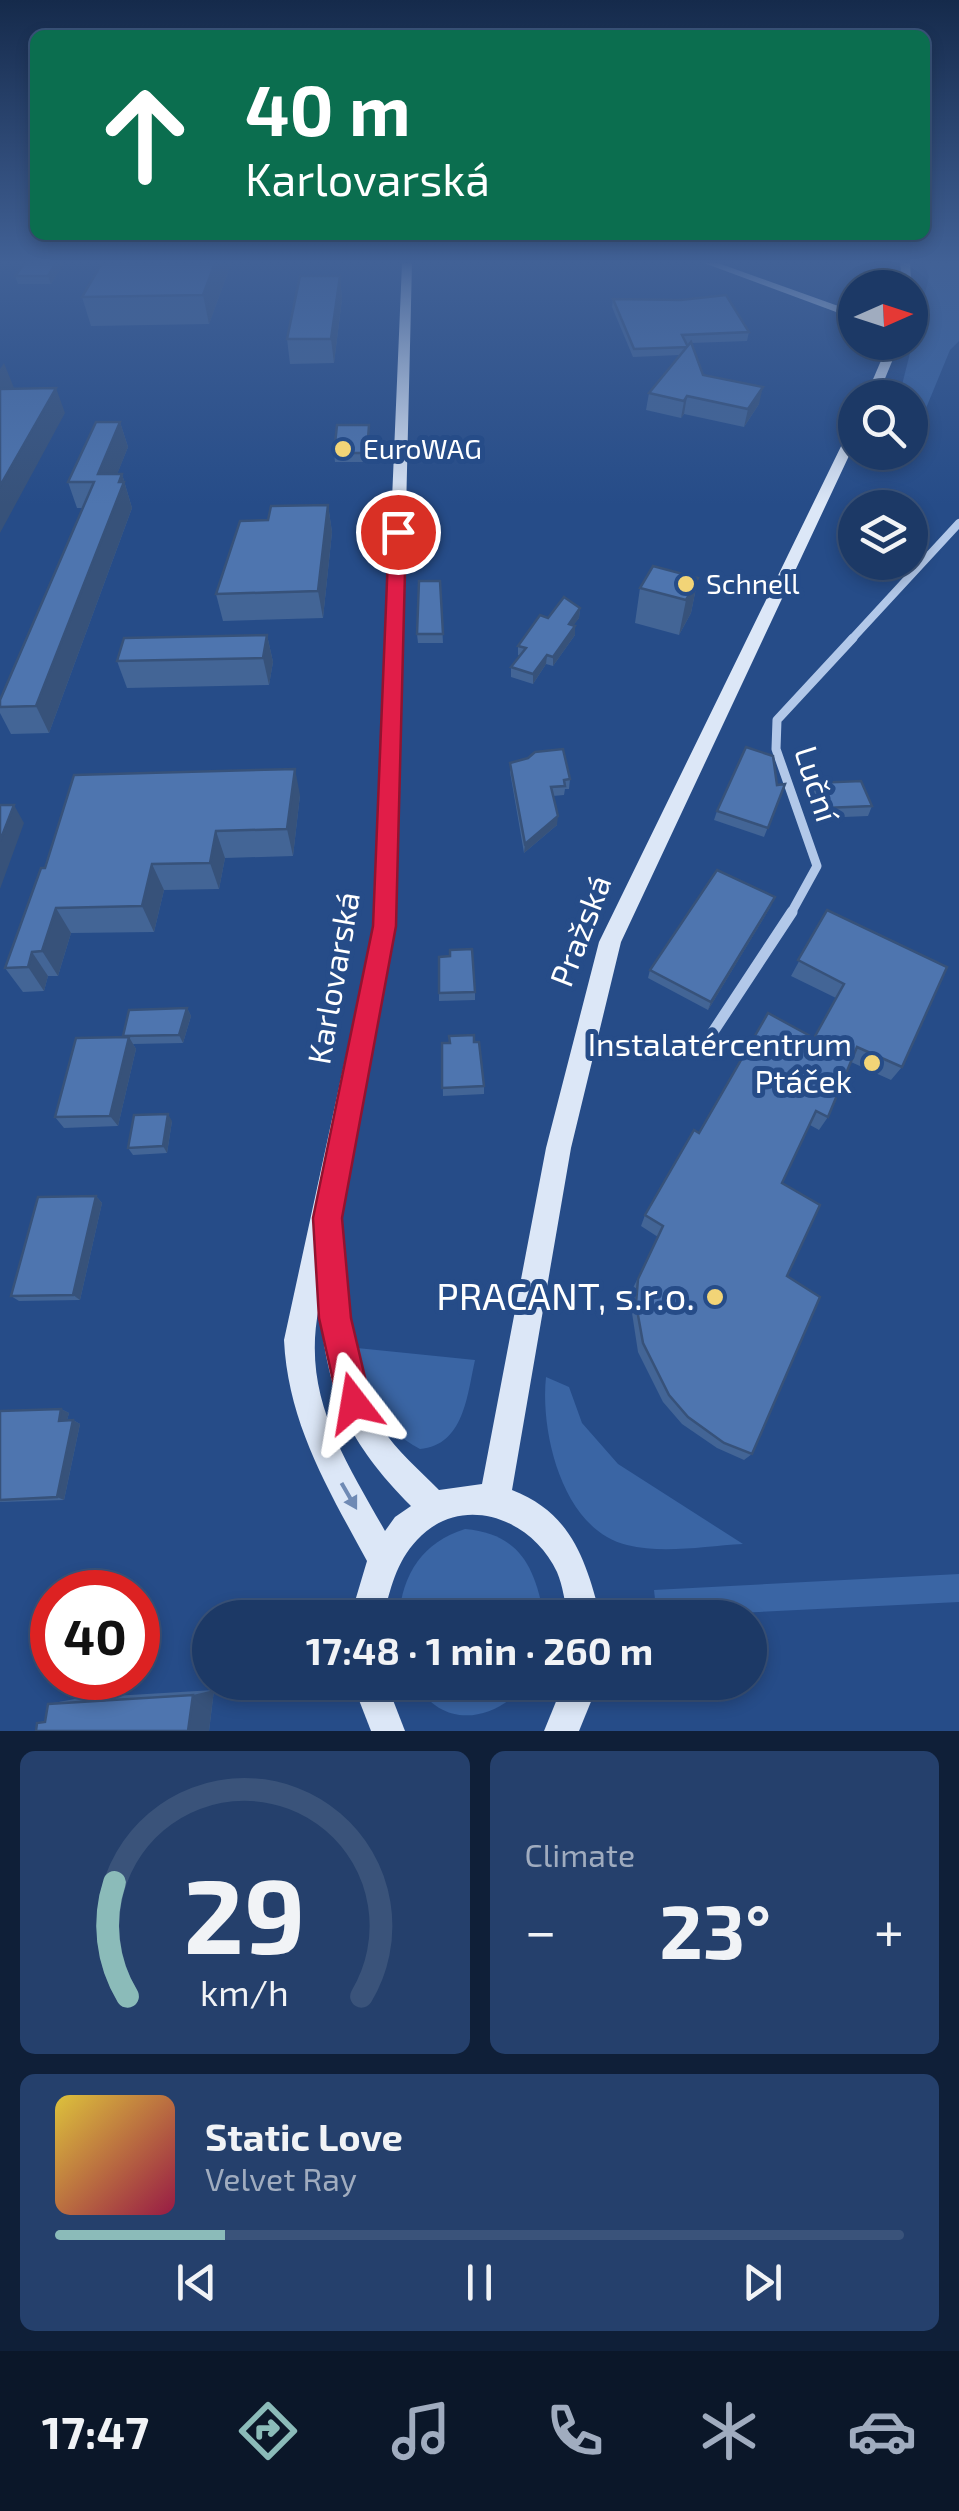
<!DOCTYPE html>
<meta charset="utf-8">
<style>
:root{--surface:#1c3966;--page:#25406c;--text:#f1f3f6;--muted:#a0acbf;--line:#3a537a;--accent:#8bbbb9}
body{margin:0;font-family:"Exo 2",sans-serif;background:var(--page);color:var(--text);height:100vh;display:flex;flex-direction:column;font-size:38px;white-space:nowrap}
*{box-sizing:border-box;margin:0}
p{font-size:32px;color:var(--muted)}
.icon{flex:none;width:55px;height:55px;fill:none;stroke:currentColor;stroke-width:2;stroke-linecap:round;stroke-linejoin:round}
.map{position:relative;height:1731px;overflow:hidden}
.details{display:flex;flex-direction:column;gap:20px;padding:20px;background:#0f1f38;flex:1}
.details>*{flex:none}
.guide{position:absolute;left:30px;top:30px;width:900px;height:210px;border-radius:15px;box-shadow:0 5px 15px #0003,0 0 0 2px var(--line);background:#0b6e4f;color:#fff;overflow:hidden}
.needle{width:65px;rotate:87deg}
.buttons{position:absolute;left:838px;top:270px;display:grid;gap:20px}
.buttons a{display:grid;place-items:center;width:90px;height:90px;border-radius:50%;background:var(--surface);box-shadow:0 5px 15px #0003,0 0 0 2px var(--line);font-size:50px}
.speed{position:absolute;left:30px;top:1570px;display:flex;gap:20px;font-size:50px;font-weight:700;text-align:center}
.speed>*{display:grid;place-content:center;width:130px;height:130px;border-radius:50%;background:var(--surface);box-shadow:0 5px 15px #0003,0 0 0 2px var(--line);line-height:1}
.speed .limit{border:15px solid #d22;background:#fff;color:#111}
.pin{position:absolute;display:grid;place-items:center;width:85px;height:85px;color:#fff;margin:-42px;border:5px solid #fff;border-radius:50%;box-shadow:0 2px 10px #0007}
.me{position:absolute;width:110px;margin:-55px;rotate:346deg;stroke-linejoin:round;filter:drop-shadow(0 0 8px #0008)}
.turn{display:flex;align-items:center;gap:35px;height:210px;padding:0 50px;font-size:45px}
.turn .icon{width:130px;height:130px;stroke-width:2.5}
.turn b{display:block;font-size:70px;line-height:85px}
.big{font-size:75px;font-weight:700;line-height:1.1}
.details .tile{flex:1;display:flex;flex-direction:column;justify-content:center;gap:15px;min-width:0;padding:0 35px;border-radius:15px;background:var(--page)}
.details .dial{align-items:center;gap:0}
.dial svg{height:260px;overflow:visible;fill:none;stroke:var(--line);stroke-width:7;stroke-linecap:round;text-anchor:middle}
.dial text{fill:var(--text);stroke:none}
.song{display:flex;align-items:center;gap:30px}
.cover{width:120px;height:120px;border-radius:15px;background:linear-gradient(135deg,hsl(50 70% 55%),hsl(340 70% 35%))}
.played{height:10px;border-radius:5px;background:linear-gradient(90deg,var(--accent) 20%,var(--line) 20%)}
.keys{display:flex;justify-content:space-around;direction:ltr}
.heat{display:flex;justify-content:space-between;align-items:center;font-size:55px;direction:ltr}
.details .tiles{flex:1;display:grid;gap:20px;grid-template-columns:1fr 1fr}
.tile:last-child{grid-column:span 2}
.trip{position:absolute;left:192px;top:1600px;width:575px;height:100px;border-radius:50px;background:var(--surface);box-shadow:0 5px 15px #0003,0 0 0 2px var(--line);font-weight:700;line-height:100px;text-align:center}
.dock{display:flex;height:160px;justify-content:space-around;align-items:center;background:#0b1729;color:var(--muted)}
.dock .icon{width:70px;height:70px}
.dock .on{color:var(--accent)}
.dock b{font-size:45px;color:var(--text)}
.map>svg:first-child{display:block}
.green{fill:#3a65a4}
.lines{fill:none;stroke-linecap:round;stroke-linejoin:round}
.street-far2{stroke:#b2c8e9;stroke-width:8}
.street-far1{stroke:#b2c8e9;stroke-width:9}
.street{stroke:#b2c8e9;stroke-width:11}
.secondary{fill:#dce7f7;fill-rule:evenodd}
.wall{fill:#436596}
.shaded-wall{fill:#37527a}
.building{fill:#4e75af;stroke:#37527a;stroke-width:2.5}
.oneway{fill:#6f8ab4}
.route{fill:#e11d48;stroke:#92132f;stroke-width:2.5}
.poi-dot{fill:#f2d477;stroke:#264c88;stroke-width:4}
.labels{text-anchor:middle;stroke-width:10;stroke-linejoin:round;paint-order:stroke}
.far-poi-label{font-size:28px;fill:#fff;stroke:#264c88;text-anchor:start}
.street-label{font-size:32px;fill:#fff;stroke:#264c88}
.poi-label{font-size:32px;fill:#fff;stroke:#264c88;text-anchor:end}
.near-poi-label{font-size:38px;fill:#fff;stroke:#264c88;text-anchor:end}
</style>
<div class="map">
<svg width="959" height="1731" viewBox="0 0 959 1731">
<rect width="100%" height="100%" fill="#264c88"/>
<g class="green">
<path d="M924,263h35v78l-9,9 -40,97v-49l-11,-1 30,-120z"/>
<path d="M357,1348l118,12c-8,36 -11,85 -55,89 -41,-22 -55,-57 -63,-101z"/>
<path d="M546,1377l23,10 13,36 36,41 125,80c-37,2 -80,10 -116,1 -64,-15 -87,-112 -81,-168z"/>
<path d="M465,1529c55,5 70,38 79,88h-145c3,-43 24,-75 66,-88z"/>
<path d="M959,1574v28l-302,15 -3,-27z"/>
<path d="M416,1683h111c-31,38 -84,48 -111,0z"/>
</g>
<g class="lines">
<path class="street-far2" d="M851,640l108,-117"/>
<path class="street-far1" d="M790,915l27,-49 -41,-117 1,-29 76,-82"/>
<path class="street" d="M709,1038l83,-126"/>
<g class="secondary">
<path d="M402,263h10l-16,663 -60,296 5,10c3,63 4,140 40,195 16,24 38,43 58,63l43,-6 64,-336 53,-206 250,-512 6,-4v17l-234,499 -50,206 -59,342c60,23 74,71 89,128h-33c-3,-15 -5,-32 -11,-46 -25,-54 -96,-80 -140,-32 -21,22 -27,50 -34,78h-33l17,-57c-39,-72 -79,-138 -83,-221l90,-414zM319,1307c10,91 28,134 92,199l-16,11 -10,14c-41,-74 -84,-135 -66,-224z"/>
<path d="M704,263h14l137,49v7z"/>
<path d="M900,263h10l2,27 -9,-2z"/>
<path d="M889,342h11l-23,56h-12z"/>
<path d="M352,1682h34l19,49h-34z"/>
<path d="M564,1682h35l-20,49h-35z"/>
</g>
</g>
<g class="wall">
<path d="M64,263l-13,21h-33l-3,-8z"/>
<path d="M102,263h128l1,1 -22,60 -118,2 -9,-29z"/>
<path d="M340,276l2,23 -8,64 -44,1 -3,-25z"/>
<path d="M613,299l136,33 -2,9 -56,2 12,32 56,29 -15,23 -60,-13 -3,4 -35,-8 3,-17 30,-38 -46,2 -21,-50z"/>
<path d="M120,422l8,25 -11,27h5l10,34 -83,225 -38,1 -11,-21v-13l83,-192h-6l-9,-26z"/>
<path d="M369,425l-1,37h-33l-1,-9z"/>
<path d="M328,505l4,27 -9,86 -100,3 -7,-27 52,-74z"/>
<path d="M698,578l-7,35 -12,22 -44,-12 5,-35z"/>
<path d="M440,581l3,62h-25l-1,-9z"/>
<path d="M580,608l-1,10 -6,7 2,10 -22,31 -7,-2 -13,20 -22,-7v-10l9,-11 -2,-1v-9l30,-28z"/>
<path d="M267,635l6,27 -4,23 -142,3 -10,-27z"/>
<path d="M510,763l60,16 -1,10h-4l-1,6 -11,1 4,29 -33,28 -14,-81z"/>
<path d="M814,783l58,23 -4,10 -48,2 -9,-26z"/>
<path d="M785,784l-21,53 -50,-17 3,-9 60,-26z"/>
<path d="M300,795l-7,61 -68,2 -6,31 -55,1 -10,42 -83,1 -13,43h-10l-4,15 -21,1 -18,-24 40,-100z"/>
<path d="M771,906l-63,104 -60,-32 2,-8z"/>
<path d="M827,910l75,157 -11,13 -40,-18 -23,55 -9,13 -9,-5 -28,58 5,93 -35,178 -8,6 -27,-12 -35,-24 -19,-22 -25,-50 -6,-39 1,-25 25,-51 -17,-11 4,-11 54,-82 115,-95 22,-40 -45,-22z"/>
<path d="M475,992v8l-36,1v-8z"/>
<path d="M187,1008l4,8 -8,27 -50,1 3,5 -18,77 -54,2 -9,-11 69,-80 -1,-1z"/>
<path d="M474,1042l10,44v8l-41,2 -1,-53z"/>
<path d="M172,1121l-5,32 -34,2 -5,-7z"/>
<path d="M96,1196l6,7 -22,97 -61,1 -8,-5z"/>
<path d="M61,1409l8,4 -2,7h6l7,4 -16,76 -64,2v-91z"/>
<path d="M214,1690l-5,41 -172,-8 8,-2 3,-17 32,-6z"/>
</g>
<g class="shaded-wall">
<path d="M56,263h8l-13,21 -3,-8z"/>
<path d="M215,263l16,1 -22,60 -6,-29z"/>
<path d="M340,276l2,23 -8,64 -3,-24z"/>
<path d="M4,363l10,25 -14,20v-39z"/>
<path d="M763,387l-4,17 -15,23 4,-18z"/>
<path d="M56,388l9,25 -65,120v-47z"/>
<path d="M687,396l-3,18 -3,4 3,-17z"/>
<path d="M120,422l8,25 -21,53 -9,-26z"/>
<path d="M122,474l10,34 -83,225 -13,-27z"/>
<path d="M328,505l4,27 -9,86 -5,-27z"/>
<path d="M698,578l-7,35 -12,22 7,-35z"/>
<path d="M580,608l-1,10 -11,15 1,-9z"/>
<path d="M575,626v9l-22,31v-9z"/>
<path d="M267,635l6,27 -4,23 -6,-27z"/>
<path d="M547,655l-1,9 -13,20v-10z"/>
<path d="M295,769l5,26 -7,61 -6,-27z"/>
<path d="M14,805l10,18 -24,66v-48z"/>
<path d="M558,816l-1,9 -33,28 1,-9z"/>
<path d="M216,831l9,27 -6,31 -9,-26z"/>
<path d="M152,864l12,26 -10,42 -12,-26z"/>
<path d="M775,897l-4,9 -63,104 3,-8z"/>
<path d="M56,908l15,25 -13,43 -16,-25z"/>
<path d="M32,952l16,24 -4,15 -16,-24z"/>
<path d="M187,1008l4,8 -8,27 -4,-8z"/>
<path d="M129,1037l7,12 -18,77 -8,-10z"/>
<path d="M168,1114l4,7 -5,32 -4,-7z"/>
<path d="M96,1196l6,7 -22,97 -7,-5z"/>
<path d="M61,1409l8,4 -3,11 -7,-3z"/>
<path d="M73,1420l7,4 -16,76 -7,-3z"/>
<path d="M214,1690l-5,41h-21l5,-36z"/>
</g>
<g class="building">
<path d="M25,263h31l-8,13h-33z"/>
<path d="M102,263h113l-12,32 -121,2z"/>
<path d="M300,276h40l-9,63h-44z"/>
<path d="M726,295l23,37 -67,3 6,12 -54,2 -21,-50 68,1z"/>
<path d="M691,342l12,33 60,12 -15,22 -61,-13 -3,5 -35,-8z"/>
<path d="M56,388l-56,98v-97z"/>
<path d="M96,422h24l-22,52h24l-3,8h5l-88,224 -36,1v-7l94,-218h-26z"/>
<path d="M337,425h32l-2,28h-33z"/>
<path d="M328,505l-10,86 -102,3 24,-73 28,-1 3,-14z"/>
<path d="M653,566l45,12 -12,22 -46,-12z"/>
<path d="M419,581h21l3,53h-26z"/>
<path d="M564,597l16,11 -11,16 6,2 -22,31 -6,-2 -14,19 -22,-7 15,-19 -8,-2 22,-31 8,3z"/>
<path d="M267,635l-4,23 -146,3 7,-23z"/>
<path d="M746,747l27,9 4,29 8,-1 -17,44 -51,-17z"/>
<path d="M563,749l7,30 -6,1 1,6 -14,1 7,29 -33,28 -15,-81 18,-5 7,-6z"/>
<path d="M295,769l-8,60 -71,2 -6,32 -58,1 -10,42 -86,2 -14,43 -10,1 -4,15 -23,1 36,-100h4l29,-93z"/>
<path d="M861,781l11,25 -48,2 -10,-25z"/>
<path d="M0,805h14l-14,36z"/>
<path d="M717,870l58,27 -64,105 -61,-32z"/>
<path d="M827,910l120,57 -45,100 -45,-20 -29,70 -12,-6 -34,72 38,22 -33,71 33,21 -68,157 -28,-11 -36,-26 -19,-22 -26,-52 -7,-39 2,-25 25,-53 -18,-11 49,-85 5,3 69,-120 46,25 30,-54 -46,-24z"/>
<path d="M472,949l3,43 -36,1v-36l11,-1v-6z"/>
<path d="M187,1008l-8,27 -56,1 6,-26z"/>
<path d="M474,1035v7h5l5,44 -42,2v-45h8l-1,-7z"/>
<path d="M129,1037l-19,79 -55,1 21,-79z"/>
<path d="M168,1114l-5,32 -35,2 6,-33z"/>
<path d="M96,1196l-23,99 -62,1 27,-99z"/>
<path d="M61,1409l-2,12 14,-1 -16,77 -57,3v-89z"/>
<path d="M193,1695l-5,36h-152l1,-8 8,-1 3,-18z"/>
</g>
<defs><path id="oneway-solid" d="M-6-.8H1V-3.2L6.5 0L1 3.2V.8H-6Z" transform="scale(2.5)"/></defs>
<use class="oneway" href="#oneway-solid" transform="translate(349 1496) rotate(60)"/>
<linearGradient id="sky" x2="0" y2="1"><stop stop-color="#152a4b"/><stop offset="0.52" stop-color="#416196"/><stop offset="1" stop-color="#416196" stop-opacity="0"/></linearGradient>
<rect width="959" height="505" fill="url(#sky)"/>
<path class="route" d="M398,528l8,4 -10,394 -54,292 9,100 20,85 -5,12 -12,5 -12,-5 -4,-12 -19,-85 -6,-100 60,-292 16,-394z"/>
<g class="poi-dot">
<circle cx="343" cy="449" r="10"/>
<circle cx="686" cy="584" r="10"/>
<circle cx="872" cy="1063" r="10"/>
<circle cx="715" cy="1297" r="10"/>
</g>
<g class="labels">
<g class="far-poi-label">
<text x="363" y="459">EuroWAG</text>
<text x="706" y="594">Schnell</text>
</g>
<g class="street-label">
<text transform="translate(816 784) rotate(72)" y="11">Luční</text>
<text transform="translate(581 931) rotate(-69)" y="11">Pražská</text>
<text transform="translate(334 978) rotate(-80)" y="11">Karlovarská</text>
</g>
<g class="poi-label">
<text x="852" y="1056">Instalatércentrum<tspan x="852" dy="37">Ptáček</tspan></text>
</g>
<g class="near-poi-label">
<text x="695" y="1310">PRACANT, s.r.o.</text>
</g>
</g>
</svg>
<div class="buttons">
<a><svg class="needle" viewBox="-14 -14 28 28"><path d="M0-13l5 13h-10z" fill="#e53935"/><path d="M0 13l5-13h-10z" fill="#a0acbf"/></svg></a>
<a><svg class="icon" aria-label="search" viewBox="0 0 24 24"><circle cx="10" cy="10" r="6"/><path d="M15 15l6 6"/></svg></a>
<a><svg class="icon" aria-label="layers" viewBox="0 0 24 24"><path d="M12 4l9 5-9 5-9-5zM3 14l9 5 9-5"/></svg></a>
</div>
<div class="speed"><div class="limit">40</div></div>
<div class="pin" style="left:398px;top:532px;background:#d93025"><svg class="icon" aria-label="arrive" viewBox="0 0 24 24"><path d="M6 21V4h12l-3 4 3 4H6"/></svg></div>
<svg class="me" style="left:354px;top:1403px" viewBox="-20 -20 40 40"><path d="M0-17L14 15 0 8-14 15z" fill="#e11d48" stroke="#fff" stroke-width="4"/></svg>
<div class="trip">17:48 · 1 min · 260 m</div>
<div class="guide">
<div class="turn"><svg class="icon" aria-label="ahead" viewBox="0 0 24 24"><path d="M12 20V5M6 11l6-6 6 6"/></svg><div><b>40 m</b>Karlovarská</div></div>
</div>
</div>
<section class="details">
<div class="tiles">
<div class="tile dial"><svg viewBox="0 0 100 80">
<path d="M14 69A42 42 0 1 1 86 69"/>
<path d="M14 69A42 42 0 0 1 10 34" stroke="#8bbbb9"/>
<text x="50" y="56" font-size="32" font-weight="700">29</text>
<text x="50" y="72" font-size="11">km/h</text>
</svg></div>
<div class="tile"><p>Climate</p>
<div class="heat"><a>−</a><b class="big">23°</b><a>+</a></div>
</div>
<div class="tile">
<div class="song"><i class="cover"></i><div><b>Static Love</b><p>Velvet Ray</p></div></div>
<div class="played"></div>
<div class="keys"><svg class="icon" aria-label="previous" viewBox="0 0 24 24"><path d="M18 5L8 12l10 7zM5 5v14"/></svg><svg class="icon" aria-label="pause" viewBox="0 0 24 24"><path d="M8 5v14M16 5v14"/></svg><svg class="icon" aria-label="next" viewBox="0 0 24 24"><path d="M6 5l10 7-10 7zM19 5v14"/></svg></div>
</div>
</div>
</section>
<nav class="dock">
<b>17:47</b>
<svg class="icon on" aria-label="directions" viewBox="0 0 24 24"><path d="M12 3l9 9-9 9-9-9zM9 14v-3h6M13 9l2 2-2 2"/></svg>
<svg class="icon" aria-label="music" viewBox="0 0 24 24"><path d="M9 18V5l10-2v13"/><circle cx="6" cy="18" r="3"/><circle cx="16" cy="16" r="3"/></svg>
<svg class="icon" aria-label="phone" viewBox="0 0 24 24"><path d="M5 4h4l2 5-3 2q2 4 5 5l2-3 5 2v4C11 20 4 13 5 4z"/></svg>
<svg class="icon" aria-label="climate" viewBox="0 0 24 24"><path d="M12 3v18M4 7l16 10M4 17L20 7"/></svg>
<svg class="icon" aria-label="car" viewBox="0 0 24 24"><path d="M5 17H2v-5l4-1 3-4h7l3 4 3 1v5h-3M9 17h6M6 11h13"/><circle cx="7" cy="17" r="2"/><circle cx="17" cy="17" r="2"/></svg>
</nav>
